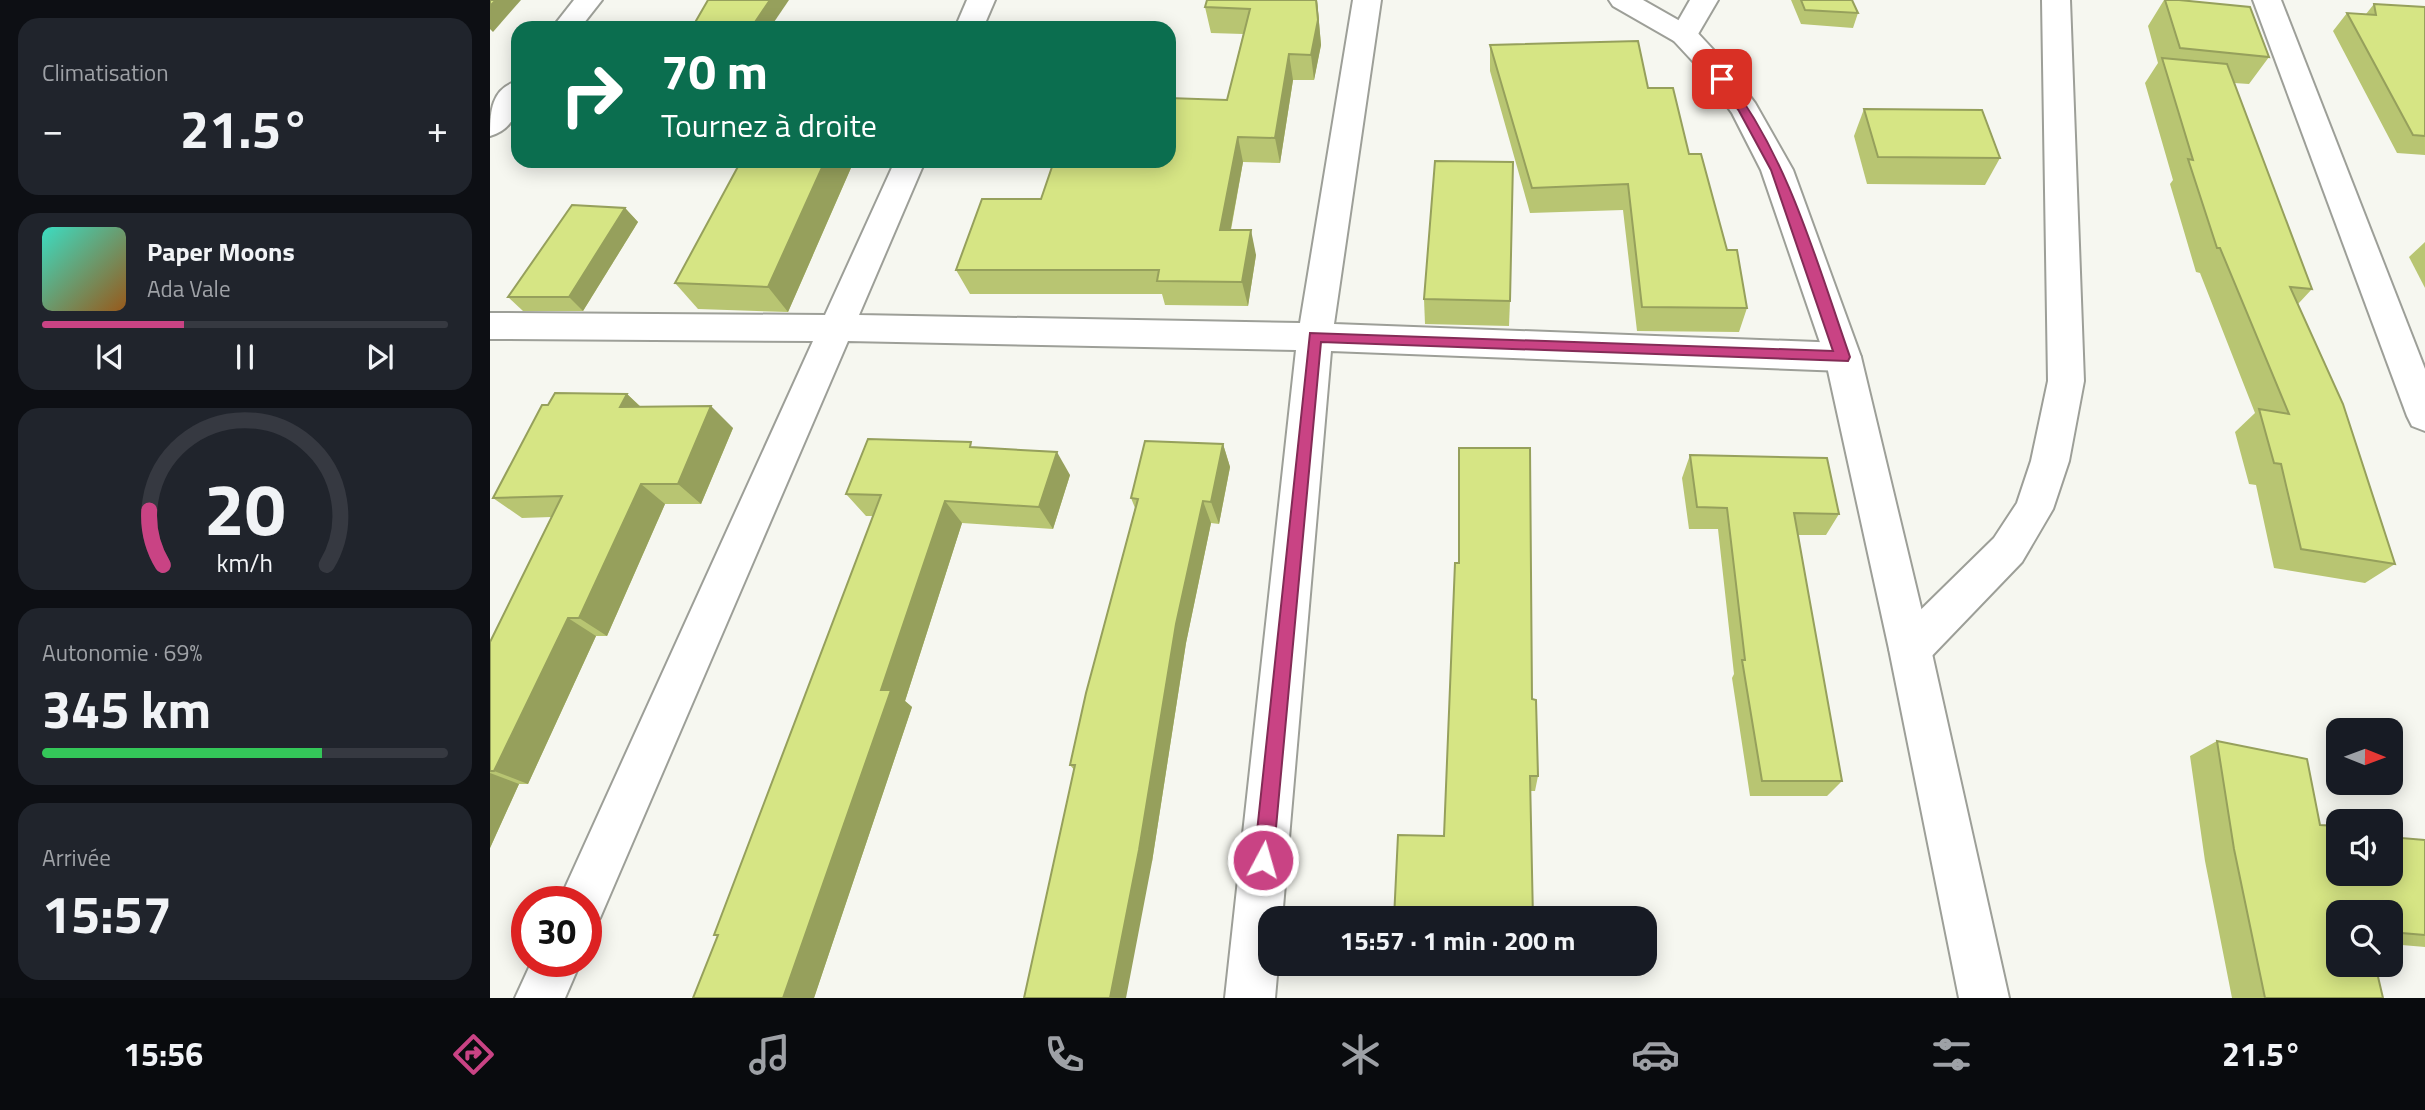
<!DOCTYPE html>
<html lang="fr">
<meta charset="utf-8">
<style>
:root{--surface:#171b24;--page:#20242c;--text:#f1f3f6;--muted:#9ea1a6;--line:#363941;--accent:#c94384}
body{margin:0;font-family:"Titillium Web",sans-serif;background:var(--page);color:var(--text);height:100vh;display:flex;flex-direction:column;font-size:26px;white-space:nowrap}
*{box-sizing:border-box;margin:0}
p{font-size:23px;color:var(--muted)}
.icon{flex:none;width:38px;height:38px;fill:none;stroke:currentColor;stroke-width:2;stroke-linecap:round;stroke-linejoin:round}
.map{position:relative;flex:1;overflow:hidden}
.sheet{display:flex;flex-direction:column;gap:18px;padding:18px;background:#0d0f14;width:490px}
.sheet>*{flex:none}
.top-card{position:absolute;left:21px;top:21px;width:665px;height:147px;border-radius:21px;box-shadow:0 4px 18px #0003;background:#0b6e4f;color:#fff;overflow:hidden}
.needle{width:46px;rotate:91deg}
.controls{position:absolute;left:1836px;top:718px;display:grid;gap:14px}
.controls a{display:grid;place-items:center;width:77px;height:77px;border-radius:14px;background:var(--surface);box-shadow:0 4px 18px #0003;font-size:35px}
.speed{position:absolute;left:21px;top:886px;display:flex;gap:14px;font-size:35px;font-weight:700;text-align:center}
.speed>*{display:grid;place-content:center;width:91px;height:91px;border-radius:50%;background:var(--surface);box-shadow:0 4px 18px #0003;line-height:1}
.speed .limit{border:10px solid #d22;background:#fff;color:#111}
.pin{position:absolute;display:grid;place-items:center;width:60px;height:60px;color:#fff;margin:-30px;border-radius:14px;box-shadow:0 4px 10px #0006}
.me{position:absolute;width:77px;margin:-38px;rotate:6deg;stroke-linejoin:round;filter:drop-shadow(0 0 5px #0008)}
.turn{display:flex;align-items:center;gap:24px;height:147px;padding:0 35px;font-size:32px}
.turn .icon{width:91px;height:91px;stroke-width:2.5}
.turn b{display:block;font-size:49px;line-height:60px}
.big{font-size:52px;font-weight:700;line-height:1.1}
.sheet .widget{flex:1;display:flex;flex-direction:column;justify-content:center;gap:10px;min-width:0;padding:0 24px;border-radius:21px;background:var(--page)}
.sheet .dial{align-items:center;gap:0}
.dial svg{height:182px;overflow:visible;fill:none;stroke:var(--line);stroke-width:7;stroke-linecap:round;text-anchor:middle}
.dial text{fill:var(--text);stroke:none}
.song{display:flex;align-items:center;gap:21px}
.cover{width:84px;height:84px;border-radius:10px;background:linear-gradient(135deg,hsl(170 70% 55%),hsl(30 70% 35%))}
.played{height:7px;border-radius:4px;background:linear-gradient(90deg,var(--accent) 35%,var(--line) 35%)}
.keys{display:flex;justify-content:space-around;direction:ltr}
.heat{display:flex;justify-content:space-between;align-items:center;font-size:38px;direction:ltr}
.charge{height:10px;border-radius:5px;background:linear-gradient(90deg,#34c759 69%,var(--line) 0)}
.trip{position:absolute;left:768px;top:906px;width:399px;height:70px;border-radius:21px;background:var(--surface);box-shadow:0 4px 18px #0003;font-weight:700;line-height:70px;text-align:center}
.tabs{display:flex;height:112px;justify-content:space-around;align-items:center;background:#090b0e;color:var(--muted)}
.tabs .icon{width:49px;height:49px}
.tabs .selected{color:var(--accent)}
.tabs b{font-size:32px;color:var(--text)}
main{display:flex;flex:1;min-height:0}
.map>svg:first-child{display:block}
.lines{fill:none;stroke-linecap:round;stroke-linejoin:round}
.minor-casing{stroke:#9d9f98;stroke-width:4}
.tertiary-casing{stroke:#9d9f98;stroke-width:4}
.minor{fill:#fff;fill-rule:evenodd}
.tertiary{fill:#fff;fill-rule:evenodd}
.wall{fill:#b8c572}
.shaded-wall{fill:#96a05c}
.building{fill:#d6e584;stroke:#96a05c;stroke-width:2}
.route{fill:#c94384;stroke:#832c56;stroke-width:2}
</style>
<main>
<section class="sheet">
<div class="widget"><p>Climatisation</p>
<div class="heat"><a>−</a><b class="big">21.5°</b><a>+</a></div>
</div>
<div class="widget">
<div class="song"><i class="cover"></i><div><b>Paper Moons</b><p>Ada Vale</p></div></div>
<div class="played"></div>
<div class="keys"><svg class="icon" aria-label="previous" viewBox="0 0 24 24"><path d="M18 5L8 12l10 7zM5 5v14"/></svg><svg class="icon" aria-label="pause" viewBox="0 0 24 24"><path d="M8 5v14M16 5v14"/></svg><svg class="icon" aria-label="next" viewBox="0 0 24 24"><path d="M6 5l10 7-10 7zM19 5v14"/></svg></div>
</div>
<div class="widget dial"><svg viewBox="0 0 100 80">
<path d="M14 69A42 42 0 1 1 86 69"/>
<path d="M14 69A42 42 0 0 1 8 45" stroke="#c94384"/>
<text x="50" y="56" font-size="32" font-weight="700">20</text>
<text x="50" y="72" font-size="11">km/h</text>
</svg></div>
<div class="widget"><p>Autonomie · 69%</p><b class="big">345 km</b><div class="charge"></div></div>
<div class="widget"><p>Arrivée</p><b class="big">15:57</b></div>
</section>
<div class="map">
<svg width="1935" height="998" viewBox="0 0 1935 998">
<rect width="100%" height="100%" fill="#f6f7f0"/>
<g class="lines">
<g class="minor-casing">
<g id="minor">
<path d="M84,0h28l-22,28h-28z"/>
<path d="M477,0h28l-12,28h-28z"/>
<path d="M863,0h28l-47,324 509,19 12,4 6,10 -6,10 -12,4 -512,-20 -49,568h-12v45h8l-3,34h-50l71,-648 -448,-9 -248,577 -14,5v-22h-27l254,-560 -323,-2v-26l335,2 70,-154h30l-66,154 441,8z"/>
<path d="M1200,0h28l-24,41 -10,3 -10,-3 -4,-6z"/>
<path d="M1552,0h28l14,381 -15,80 -16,48 -31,53 -97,101 -15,5 -15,-5 -6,-14 6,-14 99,-97 23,-35 14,-42 17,-80z"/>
<path d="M1763,0h28l144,369v62l-13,-5 -5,-10z"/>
<path d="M28,81c0,24 0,47 -28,55 0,-24 1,-48 28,-55z"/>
<path d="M42,961h49l-16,37h-50z"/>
</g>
</g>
<g class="tertiary-casing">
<path id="tertiary" d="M1119,0h34l51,29 27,29 34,45 38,67 68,187 70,292 78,349h-50l-70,-349 -64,-292 -64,-187 -29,-57 -31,-43 -27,-29 -61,-35z"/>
</g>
<use href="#minor" class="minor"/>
<use href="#tertiary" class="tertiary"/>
</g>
<g class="wall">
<path d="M717,0h110l4,45 -7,35h-21l-13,83 -37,-1 -12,68 25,25 -8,51 -83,-1 -3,-11h-192l-14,-24 85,-71 186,-99 16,-66 -32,-1 -6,-26z"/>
<path d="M1301,0h61l6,13 -5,15 -52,-4z"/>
<path d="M1674,0l105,57 -20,27 -15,-1 78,206 -14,15 97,260 -30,19 -91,-15 -18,-83 -7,-1 -14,-52 20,-19 -55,-140 -4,-1 -26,-88 3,-4 -28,-97 13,-20 -10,-37z"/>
<path d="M1884,4l51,3v148l-28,-2 -64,-122 14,-18 19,1z"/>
<path d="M1000,45l158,43 41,66 38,96 20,58 -8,24 -102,-1 -14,-121 -93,3 -40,-142z"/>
<path d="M1374,109l136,49 -15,27 -118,-1 -13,-48z"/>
<path d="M251,161h113l-66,151 -90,-3 -23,-26z"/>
<path d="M135,208l13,14 -55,89h-60l-15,-14z"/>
<path d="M1935,242v46l-16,-31z"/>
<path d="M934,299l86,2 -1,25 -84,-2z"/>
<path d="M137,394l14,13 92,21 -32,76h-36l-58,132h-11l-68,148h-9l-29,64v-206l61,-125 -29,1 -29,-20z"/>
<path d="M733,444l7,23 -11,57 -8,-1 -25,120 -34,219 -82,-97 65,-257 -4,-10z"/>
<path d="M485,447l95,28 -17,54 -91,-6 -57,178 7,6 -98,291h-121l25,-62 -4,-1 159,-419h-7l-20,-22z"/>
<path d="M1200,455l149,59 -13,21h-28l44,246 -15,15h-77l-18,-118 2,-4 -16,-145h-29l-7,-51z"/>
<path d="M1042,699l6,77 -3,15h-5l-86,45z"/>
<path d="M1727,741l103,84 18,48 87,-33v107l-35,-3v-32h-52l45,86h-151l-27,-137 -15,-105z"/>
</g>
<g class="shaded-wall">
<path d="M6,0h25l-28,32 -3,-3v-23z"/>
<path d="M280,0h19l-19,28h-19z"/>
<path d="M826,0h1l4,45 -7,35 -3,-25z"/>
<path d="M799,54l4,26 -13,83 -5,-25z"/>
<path d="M748,137l5,25 -17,92 -6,-24z"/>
<path d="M335,161h29l-66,151 -20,-25z"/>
<path d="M135,208l13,14 -55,89 -14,-14z"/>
<path d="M761,230l5,25 -8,51 -6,-24z"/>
<path d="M137,394l23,22 -30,-9z"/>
<path d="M221,406l22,22 -32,76 -23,-20z"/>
<path d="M733,444l7,23 -11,57 -8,-22z"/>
<path d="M567,452l13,23 -17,54 -14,-22z"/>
<path d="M151,484l24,20 -58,132 -28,-18z"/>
<path d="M455,501l17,22 -57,178 7,6 -98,291h-31l98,-308z"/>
<path d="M713,501l8,22 -25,120 -34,219 -26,136h-16l66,-374z"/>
<path d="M78,618l28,18 -68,148 -34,-13z"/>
<path d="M0,773l29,11 -29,64z"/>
</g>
<g class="building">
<path d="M0,0h6l-6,6z"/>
<path d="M218,0h62l-19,28h-52l1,-2h-7z"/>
<path d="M717,0h109l2,20 -7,35 -22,-1 -14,84 -37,-1 -18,93h31l-9,52 -85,-1 2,-11h-203l26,-71h59l13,-38h115v-63l58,2 23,-91 -45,-2z"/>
<path d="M1311,0h51l6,13 -53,-3z"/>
<path d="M1675,0h14l71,7 19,50 -89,-9z"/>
<path d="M1884,4l51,3v129l-12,-1 -66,-122 29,2z"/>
<path d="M1148,41l10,47h25l16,66h12l26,96h10l10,58 -105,-1 -14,-123 -96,4 -42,-143z"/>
<path d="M1672,58l65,6 85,225 -22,-2 53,117 52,160 -94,-15 -20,-85 -7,-1 -15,-54 30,5 -69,-166h-3l-29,-89 5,1z"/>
<path d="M1374,109l118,1 18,48 -122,-1z"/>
<path d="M251,161h84l-57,126 -93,-4z"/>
<path d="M945,161l78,1 -3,139 -86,-2z"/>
<path d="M82,205l53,3 -56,89h-61z"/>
<path d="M65,393l72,1 -7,13 91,-1 -33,78h-37l-62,134h-11l-74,153h-4v-129l72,-146 -69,2 49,-93h6z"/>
<path d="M378,439l103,3 -1,5 87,5 -18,55 -94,-6 -64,189h10l-108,308h-90l25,-63h-4l167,-440 -35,-1z"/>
<path d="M655,441l78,3 -12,58 -8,-1 -27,123 -37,226 -29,148h-86l51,-233h-5l16,-72 52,-194 -7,-1z"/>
<path d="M969,448h71l2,251 4,1 2,76h-8l3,143h-139l4,-84 46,1 11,-273h4z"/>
<path d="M1200,455l137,3 12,56 -45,-1 48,268h-80l-20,-121h3l-18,-152 -30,-1z"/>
<path d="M1727,741l90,18 13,66 18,1v47h52v-36l35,3v95l-35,-3v-20h-52v52h37l8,34h-118l-31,-149z"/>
</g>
<path class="route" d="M1228,77h8c63,82 90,183 124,280l-2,4 -527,-19 -48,518 -3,7 -7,3 -7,-3 -2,-7 56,-527 523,18 -62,-181 -32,-59 -23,-32z"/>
</svg>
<div class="controls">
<a><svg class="needle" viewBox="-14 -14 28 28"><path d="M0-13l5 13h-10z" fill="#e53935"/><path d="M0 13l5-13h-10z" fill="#9ea1a6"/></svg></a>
<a><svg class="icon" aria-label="sound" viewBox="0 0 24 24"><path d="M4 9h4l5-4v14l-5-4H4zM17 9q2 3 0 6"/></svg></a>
<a><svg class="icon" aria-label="search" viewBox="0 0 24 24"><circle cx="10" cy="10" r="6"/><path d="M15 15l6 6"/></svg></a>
</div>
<div class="speed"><div class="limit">30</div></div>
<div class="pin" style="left:1232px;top:79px;background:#d93025"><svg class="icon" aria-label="arrive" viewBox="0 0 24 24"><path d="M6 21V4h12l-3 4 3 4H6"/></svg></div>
<svg class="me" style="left:773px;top:860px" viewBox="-20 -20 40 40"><circle r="17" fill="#c94384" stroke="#fff" stroke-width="3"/><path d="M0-11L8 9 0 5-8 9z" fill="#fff"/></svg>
<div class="trip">15:57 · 1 min · 200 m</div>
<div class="top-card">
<div class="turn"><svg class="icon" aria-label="right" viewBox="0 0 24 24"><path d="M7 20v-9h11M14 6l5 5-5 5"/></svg><div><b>70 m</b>Tournez à droite</div></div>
</div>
</div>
</main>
<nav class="tabs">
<b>15:56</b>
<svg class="icon selected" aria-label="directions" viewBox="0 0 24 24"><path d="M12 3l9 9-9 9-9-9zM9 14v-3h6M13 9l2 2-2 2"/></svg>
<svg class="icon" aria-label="music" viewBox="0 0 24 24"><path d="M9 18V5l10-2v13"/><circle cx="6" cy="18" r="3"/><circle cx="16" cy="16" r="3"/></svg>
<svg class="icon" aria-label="phone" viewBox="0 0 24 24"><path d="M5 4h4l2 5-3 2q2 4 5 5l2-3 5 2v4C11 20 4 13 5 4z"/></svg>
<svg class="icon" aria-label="climate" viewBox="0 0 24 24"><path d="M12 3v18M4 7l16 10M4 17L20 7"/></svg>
<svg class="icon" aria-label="car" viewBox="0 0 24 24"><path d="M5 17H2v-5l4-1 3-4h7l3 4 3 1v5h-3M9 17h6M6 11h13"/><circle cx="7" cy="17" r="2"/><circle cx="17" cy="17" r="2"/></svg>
<svg class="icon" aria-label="filters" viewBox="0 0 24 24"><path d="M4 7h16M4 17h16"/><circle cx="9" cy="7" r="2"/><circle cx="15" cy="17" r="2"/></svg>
<b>21.5°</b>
</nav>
